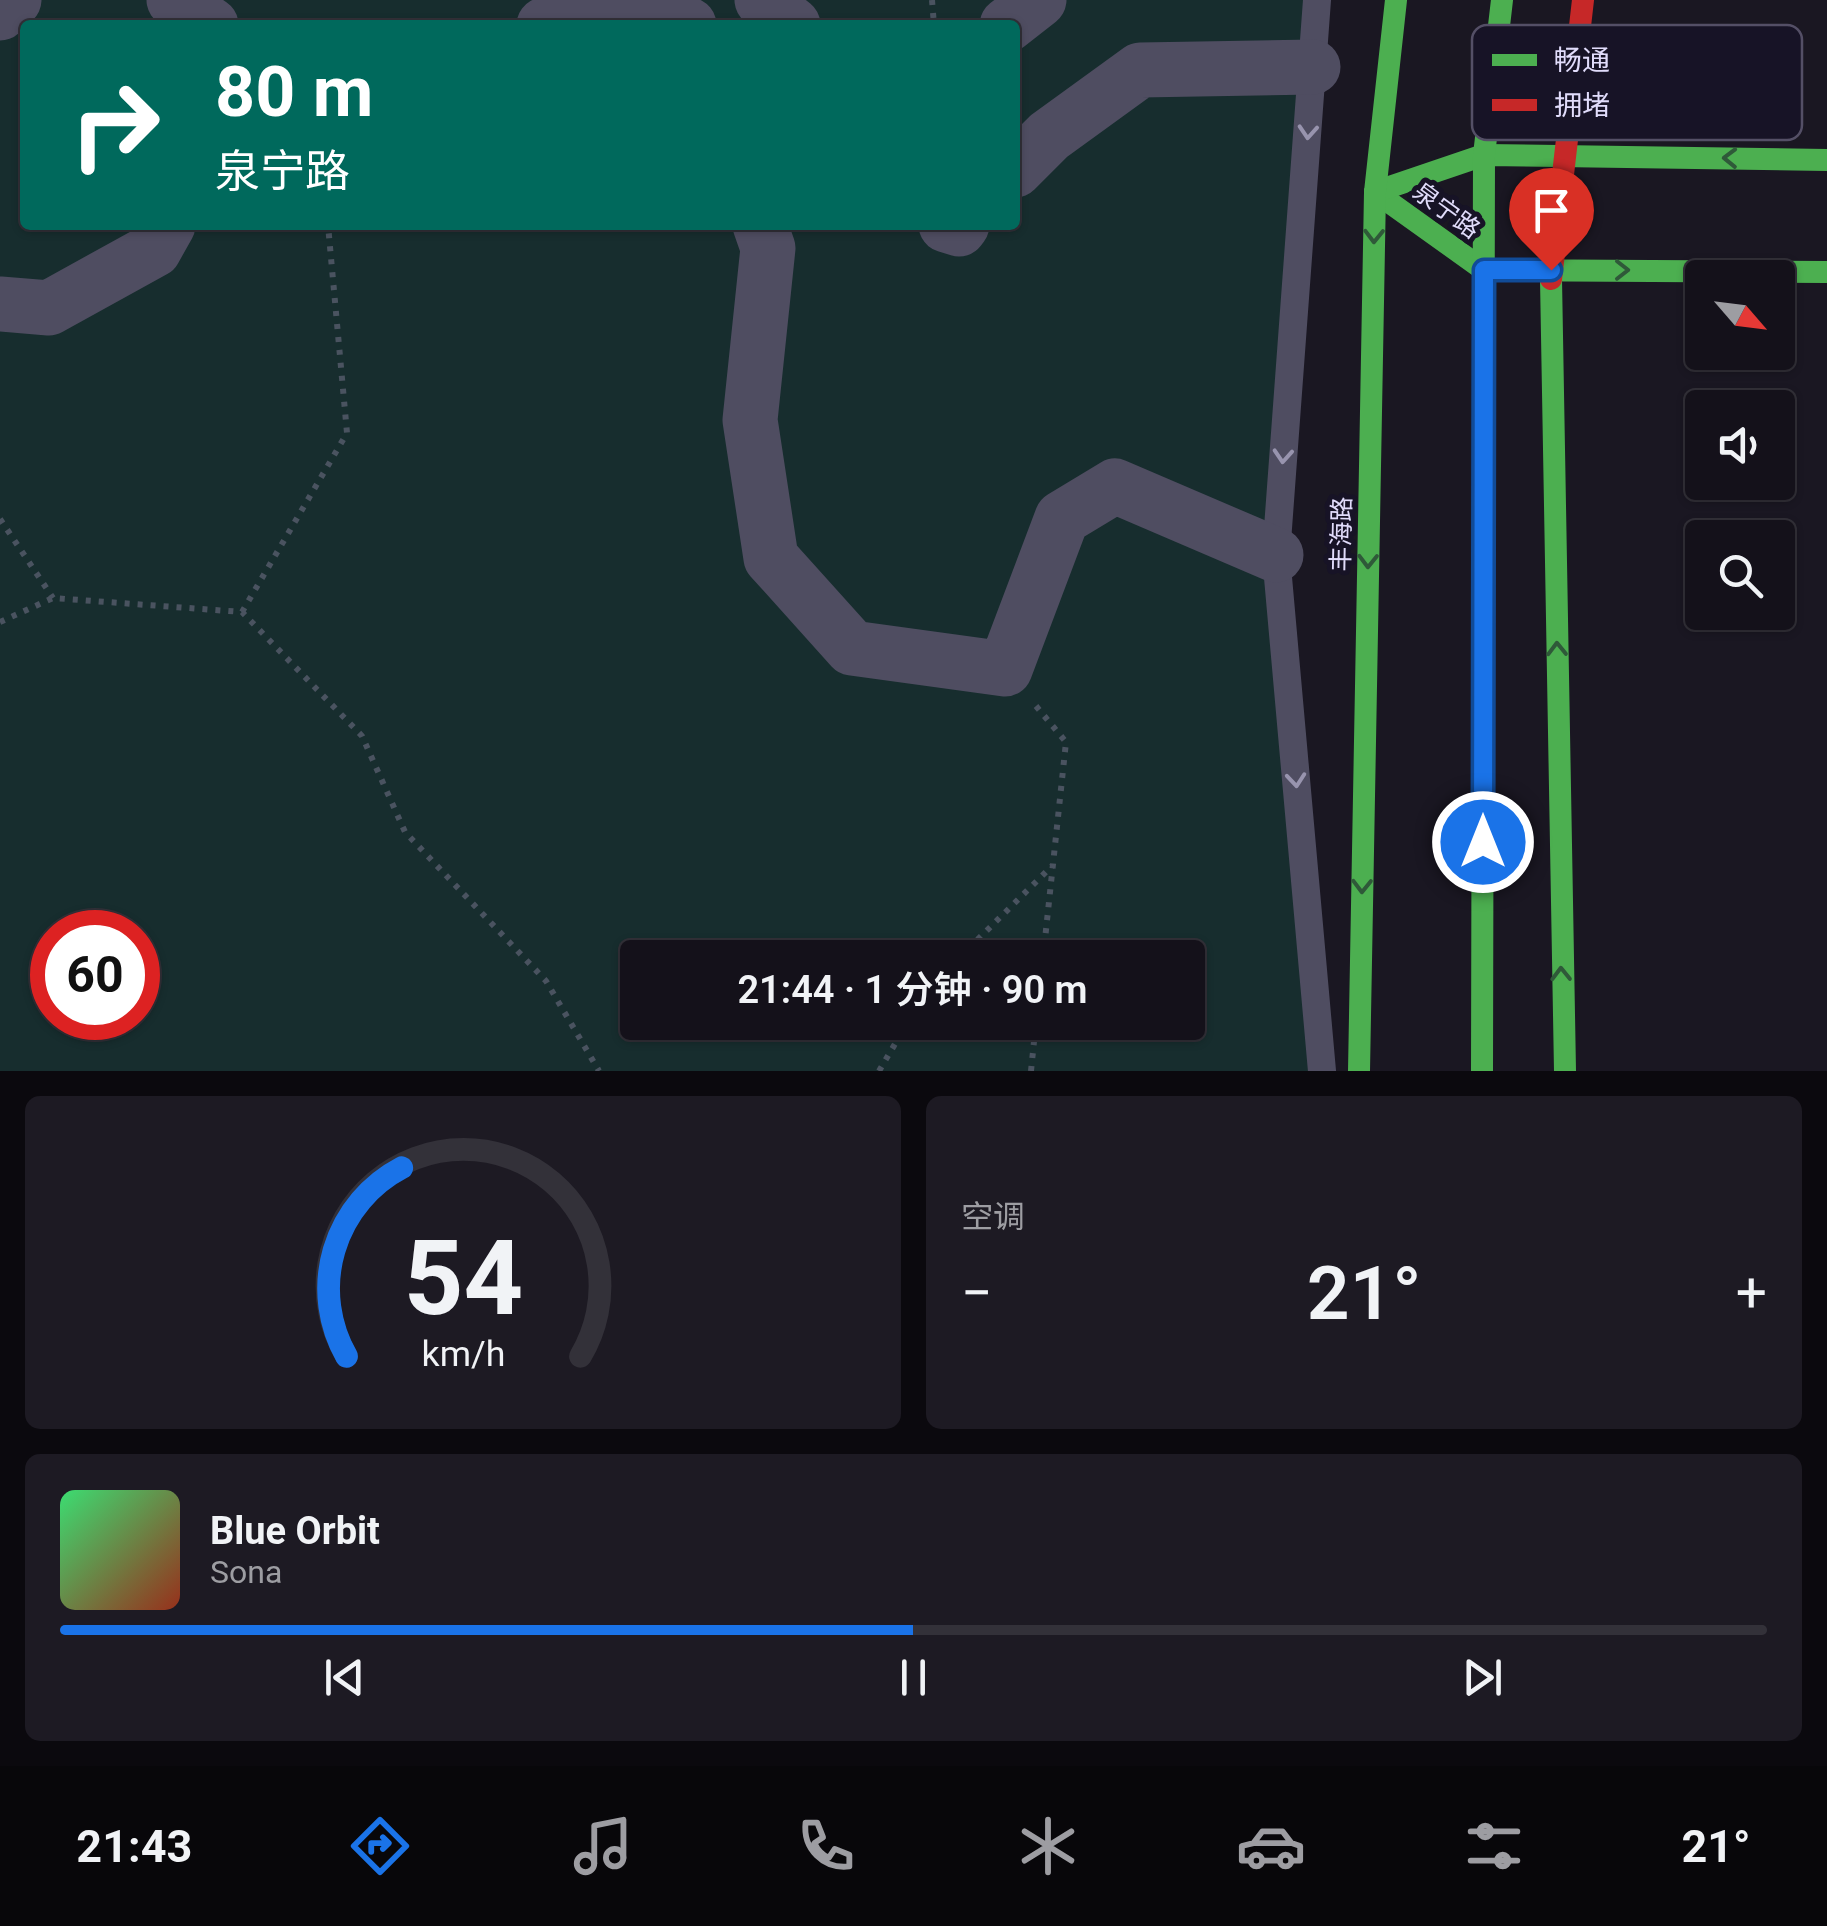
<!DOCTYPE html>
<html lang="zh">
<meta charset="utf-8">
<style>
:root{--surface:#14111a;--page:#1d1a23;--text:#f1f3f6;--muted:#9d9da2;--line:#333139;--accent:#1a73e8}
body{margin:0;font-family:Roboto,"Noto Sans SC",sans-serif;background:var(--page);color:var(--text);height:100vh;display:flex;flex-direction:column;font-size:38px;white-space:nowrap}
*{box-sizing:border-box;margin:0}
p{font-size:32px;color:var(--muted)}
.icon{flex:none;width:55px;height:55px;fill:none;stroke:currentColor;stroke-width:2;stroke-linecap:round;stroke-linejoin:round}
.map{position:relative;height:1071px;overflow:hidden}
.side{display:flex;flex-direction:column;gap:25px;padding:25px;background:#0b090e;flex:1}
.side>*{flex:none}
.top-card{position:absolute;left:20px;top:20px;width:1000px;height:210px;border-radius:10px;box-shadow:0 2px 8px #0004,0 0 0 2px var(--line);background:#00695c;color:#fff;overflow:hidden}
.needle{width:65px;rotate:118deg}
.buttons{position:absolute;left:1685px;top:260px;display:grid;gap:20px}
.buttons a{display:grid;place-items:center;width:110px;height:110px;border-radius:10px;background:var(--surface);box-shadow:0 2px 8px #0004,0 0 0 2px var(--line);font-size:50px}
.speed{position:absolute;left:30px;top:910px;display:flex;gap:20px;font-size:50px;font-weight:700;text-align:center}
.speed>*{display:grid;place-content:center;width:130px;height:130px;border-radius:50%;background:var(--surface);box-shadow:0 2px 8px #0004,0 0 0 2px var(--line);line-height:1}
.speed .limit{border:15px solid #d22;background:#fff;color:#111}
.pin{position:absolute;display:grid;place-items:center;width:85px;height:85px;color:#fff;margin:-102px -42px;border-radius:50% 50% 50% 0;rotate:-45deg;box-shadow:0 0 10px #0007}
.pin .icon{rotate:45deg}
.me{position:absolute;width:110px;margin:-55px;rotate:0deg;stroke-linejoin:round;filter:drop-shadow(0 0 8px #0008)}
.turn{display:flex;align-items:center;gap:35px;height:210px;padding:0 30px;font-size:45px}
.turn .icon{width:130px;height:130px;stroke-width:2.5}
.turn b{display:block;font-size:70px;line-height:85px}
.big{font-size:75px;font-weight:600;line-height:1.1}
.side .widget{flex:1;display:flex;flex-direction:column;justify-content:center;gap:15px;min-width:0;padding:0 35px;border-radius:15px;background:var(--page)}
.side .dial{align-items:center;gap:0}
.dial svg{height:260px;overflow:visible;fill:none;stroke:var(--line);stroke-width:7;stroke-linecap:round;text-anchor:middle}
.dial text{fill:var(--text);stroke:none}
.song{display:flex;align-items:center;gap:30px}
.cover{width:120px;height:120px;border-radius:15px;background:linear-gradient(135deg,hsl(140 70% 55%),hsl(10 70% 35%))}
.played{height:10px;border-radius:5px;background:linear-gradient(90deg,var(--accent) 50%,var(--line) 50%)}
.keys{display:flex;justify-content:space-around;direction:ltr}
.heat{display:flex;justify-content:space-between;align-items:center;font-size:55px;direction:ltr}
.side .tiles{flex:1;display:grid;gap:25px;grid-template-columns:1fr 1fr}
.widget:last-child{grid-column:span 2}
.trip{position:absolute;left:620px;top:940px;width:585px;height:100px;border-radius:10px;background:var(--surface);box-shadow:0 2px 8px #0004,0 0 0 2px var(--line);font-weight:600;line-height:100px;text-align:center}
.tabs{display:flex;height:160px;justify-content:space-around;align-items:center;background:#08070a;color:var(--muted)}
.tabs .icon{width:70px;height:70px}
.tabs .active{color:var(--accent)}
.tabs b{font-size:45px;color:var(--text)}
.map>svg:first-child{display:block}
.green{fill:#172d2e;fill-rule:evenodd}
.lines{fill:none;stroke-linecap:round;stroke-linejoin:round}
.path{stroke:#4a5360;stroke-width:6;stroke-dasharray:5 8;stroke-linecap:butt}
.lane{stroke:#4f4d61;stroke-width:28}
.street{stroke:#4f4d61;stroke-width:55}
.fast{stroke:#4caf50;stroke-width:22}
.jam{stroke:#c62828;stroke-width:22}
.oneway{stroke:#9894ae}
.oneway2{stroke:#2f5939}
.route-casing{stroke:#114b97;stroke-width:25}
.route{stroke:#1a73e8;stroke-width:18}
.labels{text-anchor:middle;stroke-width:10;stroke-linejoin:round;paint-order:stroke}
.street-label{font-size:25px;fill:#e1dcfb;stroke:#171326}
.key{fill:#171326;stroke:#544f66;stroke-width:2.5}
.key-label{font-size:28px;fill:#e1dcfb}
</style>
<div class="map">
<svg width="1827" height="1071" viewBox="0 0 1827 1071">
<rect width="100%" height="100%" fill="#1a1722"/>
<path class="green" d="M0,0h1317l-41,555 46,516h-1322zM25,25h990v200h-990zM52,932h86v86h-86zM638,958h550v64h-550z"/>
<g class="lines">
<g class="path">
<path d="M932,0l2,25"/>
<path d="M0,519l53,79"/>
<path d="M242,612l105,-179 -19,-208"/>
<path d="M0,622l53,-24 189,14 120,124 43,96 141,149 53,90"/>
<path d="M1036,706l30,36 -23,216"/>
<path d="M959,958l93,-92"/>
<path d="M879,1071l29,-49"/>
<path d="M1031,1071l5,-49"/>
</g>
<path class="lane" d="M1317,0l-41,555 46,516"/>
<g class="street">
<path d="M174,0l37,25"/>
<path d="M762,0l31,25"/>
<path d="M0,13l14,-13"/>
<path d="M544,25l115,-16 30,16"/>
<path d="M1007,25l32,-25"/>
<path d="M1015,170l34,-34 91,-66 173,-3"/>
<path d="M760,225l8,23 -18,172 21,138 81,90 153,21 57,-151 53,-32 161,69"/>
<path d="M946,225l13,4 3,-4"/>
<path d="M0,304l49,4 105,-58 14,-25"/>
</g>
<g class="fast">
<path d="M1375,192l109,78 343,2"/>
<path d="M1375,192l109,-37 343,5"/>
<path d="M1551,279l14,792"/>
<path d="M1359,1071l16,-879 21,-192"/>
<path d="M1482,1071l2,-916 18,-155"/>
</g>
<path class="jam" d="M1551,279l32,-279"/>
</g>
<defs><path id="oneway-chevron" d="M-2-3.5L2.5 0L-2 3.5" fill="none" stroke-width="1.6" stroke-linecap="round" stroke-linejoin="round" transform="scale(2.5)"/></defs>
<g class="oneway">
<use href="#oneway-chevron" transform="translate(1308 132) rotate(94)"/>
<use href="#oneway-chevron" transform="translate(1283 456) rotate(94)"/>
<use href="#oneway-chevron" transform="translate(1296 780) rotate(85)"/>
</g>
<g class="oneway2">
<use href="#oneway-chevron" transform="translate(1730 158) rotate(-179)"/>
<use href="#oneway-chevron" transform="translate(1374 236) rotate(91)"/>
<use href="#oneway-chevron" transform="translate(1622 270)"/>
<use href="#oneway-chevron" transform="translate(1368 561) rotate(91)"/>
<use href="#oneway-chevron" transform="translate(1557 649) rotate(-91)"/>
<use href="#oneway-chevron" transform="translate(1362 886) rotate(91)"/>
<use href="#oneway-chevron" transform="translate(1561 974) rotate(-91)"/>
</g>
<g class="lines">
<g class="route-casing">
<path id="route" d="M1483,842l1,-572h67"/>
</g>
<use href="#route" class="route"/>
</g>
<g class="labels">
<g class="street-label">
<text transform="translate(1447 210) rotate(36)" y="9">泉宁路</text>
<text transform="translate(1341 534) rotate(-89)" y="9">丰海路</text>
</g>
</g>
<rect x="1472" y="25" width="330" height="115" rx="15" class="key"/>
<rect x="1492" y="54" width="45" height="12" fill="#4caf50"/>
<rect x="1492" y="99" width="45" height="12" fill="#c62828"/>
<g class="key-label">
<text x="1554" y="70">畅通</text>
<text x="1554" y="115">拥堵</text>
</g>
</svg>
<div class="buttons">
<a><svg class="needle" viewBox="-14 -14 28 28"><path d="M0-13l5 13h-10z" fill="#e53935"/><path d="M0 13l5-13h-10z" fill="#9d9da2"/></svg></a>
<a><svg class="icon" aria-label="sound" viewBox="0 0 24 24"><path d="M4 9h4l5-4v14l-5-4H4zM17 9q2 3 0 6"/></svg></a>
<a><svg class="icon" aria-label="search" viewBox="0 0 24 24"><circle cx="10" cy="10" r="6"/><path d="M15 15l6 6"/></svg></a>
</div>
<div class="speed"><div class="limit">60</div></div>
<div class="pin" style="left:1551px;top:270px;background:#d93025"><svg class="icon" aria-label="arrive" viewBox="0 0 24 24"><path d="M6 21V4h12l-3 4 3 4H6"/></svg></div>
<svg class="me" style="left:1483px;top:842px" viewBox="-20 -20 40 40"><circle r="17" fill="#1a73e8" stroke="#fff" stroke-width="3"/><path d="M0-11L8 9 0 5-8 9z" fill="#fff"/></svg>
<div class="trip">21:44 · 1 分钟 · 90 m</div>
<div class="top-card">
<div class="turn"><svg class="icon" aria-label="right" viewBox="0 0 24 24"><path d="M7 20v-9h11M14 6l5 5-5 5"/></svg><div><b>80 m</b>泉宁路</div></div>
</div>
</div>
<section class="side">
<div class="tiles">
<div class="widget dial"><svg viewBox="0 0 100 80">
<path d="M14 69A42 42 0 1 1 86 69"/>
<path d="M14 69A42 42 0 0 1 31 11" stroke="#1a73e8"/>
<text x="50" y="56" font-size="32" font-weight="700">54</text>
<text x="50" y="72" font-size="11">km/h</text>
</svg></div>
<div class="widget"><p>空调</p>
<div class="heat"><a>−</a><b class="big">21°</b><a>+</a></div>
</div>
<div class="widget">
<div class="song"><i class="cover"></i><div><b>Blue Orbit</b><p>Sona</p></div></div>
<div class="played"></div>
<div class="keys"><svg class="icon" aria-label="previous" viewBox="0 0 24 24"><path d="M18 5L8 12l10 7zM5 5v14"/></svg><svg class="icon" aria-label="pause" viewBox="0 0 24 24"><path d="M8 5v14M16 5v14"/></svg><svg class="icon" aria-label="next" viewBox="0 0 24 24"><path d="M6 5l10 7-10 7zM19 5v14"/></svg></div>
</div>
</div>
</section>
<nav class="tabs">
<b>21:43</b>
<svg class="icon active" aria-label="directions" viewBox="0 0 24 24"><path d="M12 3l9 9-9 9-9-9zM9 14v-3h6M13 9l2 2-2 2"/></svg>
<svg class="icon" aria-label="music" viewBox="0 0 24 24"><path d="M9 18V5l10-2v13"/><circle cx="6" cy="18" r="3"/><circle cx="16" cy="16" r="3"/></svg>
<svg class="icon" aria-label="phone" viewBox="0 0 24 24"><path d="M5 4h4l2 5-3 2q2 4 5 5l2-3 5 2v4C11 20 4 13 5 4z"/></svg>
<svg class="icon" aria-label="climate" viewBox="0 0 24 24"><path d="M12 3v18M4 7l16 10M4 17L20 7"/></svg>
<svg class="icon" aria-label="car" viewBox="0 0 24 24"><path d="M5 17H2v-5l4-1 3-4h7l3 4 3 1v5h-3M9 17h6M6 11h13"/><circle cx="7" cy="17" r="2"/><circle cx="17" cy="17" r="2"/></svg>
<svg class="icon" aria-label="filters" viewBox="0 0 24 24"><path d="M4 7h16M4 17h16"/><circle cx="9" cy="7" r="2"/><circle cx="15" cy="17" r="2"/></svg>
<b>21°</b>
</nav>
